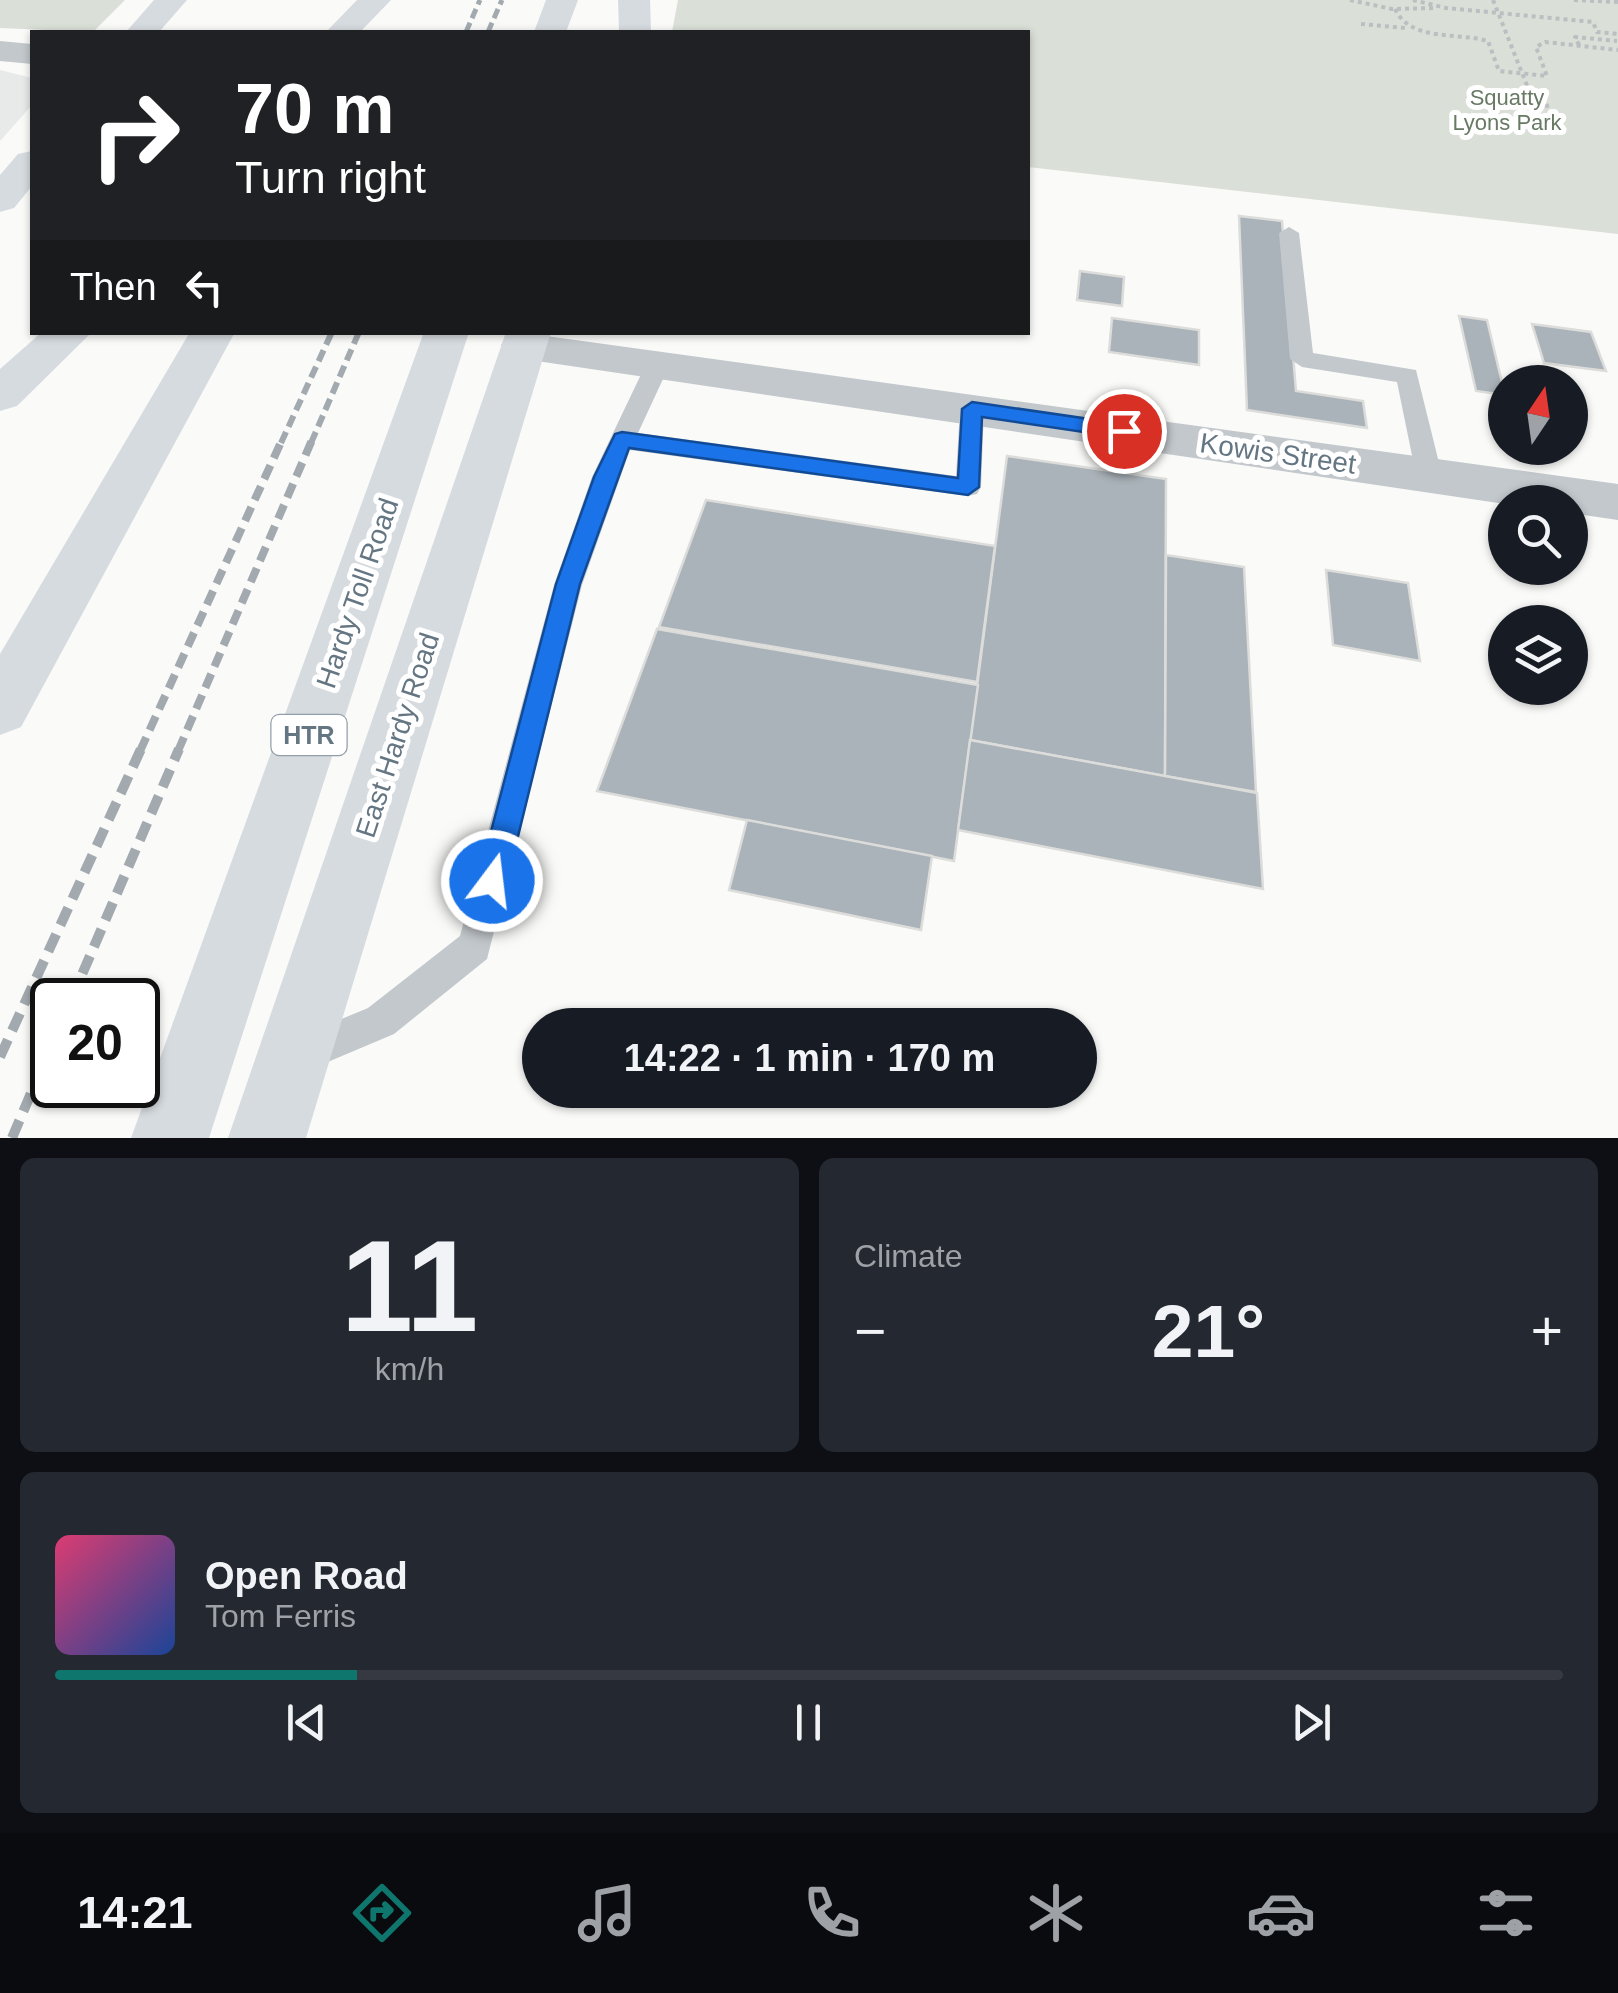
<!DOCTYPE html>
<meta charset="utf-8">
<style>
:root{--surface:#171b24;--page:#242831;--text:#f1f3f6;--muted:#9ea1a6;--line:#363941;--accent:#0f766e}
body{margin:0;font-family:Arial,sans-serif;background:var(--page);color:var(--text);height:100vh;display:flex;flex-direction:column;font-size:38px;white-space:nowrap}
*{box-sizing:border-box;margin:0}
p{font-size:32px;color:var(--muted)}
.icon{flex:none;width:55px;height:55px;fill:none;stroke:currentColor;stroke-width:2;stroke-linecap:round;stroke-linejoin:round}
.map{position:relative;height:1138px;overflow:hidden}
.side{display:flex;flex-direction:column;gap:20px;padding:20px;background:#0d0f14;flex:1}
.side>*{flex:none}
.hud{position:absolute;left:30px;top:30px;width:1000px;height:305px;border-radius:0px;box-shadow:0 2px 8px #0004;background:#202124;color:#fff;overflow:hidden}
.needle{width:65px;rotate:13deg}
.fabs{position:absolute;left:1488px;top:365px;display:grid;gap:20px}
.fabs a{display:grid;place-items:center;width:100px;height:100px;border-radius:50%;background:var(--surface);box-shadow:0 2px 8px #0004;font-size:50px}
.speed{position:absolute;left:30px;top:978px;display:flex;gap:20px;font-size:50px;font-weight:700;text-align:center}
.speed>*{display:grid;place-content:center;width:130px;height:130px;border-radius:50%;background:var(--surface);box-shadow:0 2px 8px #0004;line-height:1}
.speed .limit{border:5px solid #111;border-radius:15px;background:#fff;color:#111}
.pin{position:absolute;display:grid;place-items:center;width:85px;height:85px;color:#fff;margin:-42px;border:5px solid #fff;border-radius:50%;box-shadow:0 2px 10px #0007}
.me{position:absolute;width:110px;margin:-55px;rotate:15deg;stroke-linejoin:round;filter:drop-shadow(0 0 8px #0008)}
.turn{display:flex;align-items:center;gap:35px;height:210px;padding:0 40px;font-size:45px}
.turn .icon{width:130px;height:130px;stroke-width:2.5}
.turn b{display:block;font-size:70px;line-height:85px}
.then{display:flex;align-items:center;height:95px;padding:0 40px;background:#0003;gap:20px;font-size:38px}
.big{font-size:75px;font-weight:800;line-height:1.1}
.side .widget{flex:1;display:flex;flex-direction:column;justify-content:center;gap:15px;min-width:0;padding:0 35px;border-radius:15px;background:var(--page)}
.side .dial{align-items:center;gap:0}
.dial b{font-size:130px;line-height:1}
.song{display:flex;align-items:center;gap:30px}
.cover{width:120px;height:120px;border-radius:15px;background:linear-gradient(135deg,hsl(340 70% 55%),hsl(220 70% 35%))}
.played{height:10px;border-radius:5px;background:linear-gradient(90deg,var(--accent) 20%,var(--line) 20%)}
.keys{display:flex;justify-content:space-around;direction:ltr}
.heat{display:flex;justify-content:space-between;align-items:center;font-size:55px;direction:ltr}
.side .tiles{flex:1;display:grid;gap:20px;grid-template-columns:1fr 1fr}
.widget:last-child{grid-column:span 2}
.trip{position:absolute;left:522px;top:1008px;width:575px;height:100px;border-radius:50px;background:var(--surface);box-shadow:0 2px 8px #0004;font-weight:800;line-height:100px;text-align:center}
.dock{display:flex;height:160px;justify-content:space-around;align-items:center;background:#090b0e;color:var(--muted)}
.dock .icon{width:70px;height:70px}
.dock .selected{color:var(--accent)}
.dock b{font-size:45px;color:var(--text)}
.map>svg:first-child{display:block}
.built{fill:#e8e9e9}
.green{fill:#dadfd7}
.building{fill:#aab3b9;stroke:#dcdcda;stroke-width:2.5}
.lines{fill:none;stroke-linecap:round;stroke-linejoin:round}
.path{stroke:#bbbfc2;stroke-width:4;stroke-dasharray:4 4;stroke-linecap:butt}
.service{fill:#c3c8cc;fill-rule:evenodd}
.minor{fill:#c3c8cc;fill-rule:evenodd}
.tertiary{fill:#c3c8cc;fill-rule:evenodd}
.secondary{fill:#d6dbdf;fill-rule:evenodd}
.motorway{fill:#d6dbdf;fill-rule:evenodd}
.rail-far3{stroke:#a2aab0;stroke-width:5;stroke-dasharray:10 5;stroke-linecap:butt}
.rail-far2{stroke:#a2aab0;stroke-width:6;stroke-dasharray:12 6;stroke-linecap:butt}
.rail-far1{stroke:#a2aab0;stroke-width:8;stroke-dasharray:15 8;stroke-linecap:butt}
.rail{stroke:#a2aab0;stroke-width:10;stroke-dasharray:19 10;stroke-linecap:butt}
.route{fill:#1a73e8;stroke:#114b97;stroke-width:2.5}
.labels{text-anchor:middle;stroke-width:10;stroke-linejoin:round;paint-order:stroke}
.far-park-label{font-size:22px;fill:#687a64;stroke:#fff}
.shield{fill:#fff;stroke:#939fa8;stroke-width:2.5}
.shield-label{font-size:25px;font-weight:bold;fill:#657683}
.street-label{font-size:28px;fill:#657683;stroke:#fff}
</style>
<div class="map">
<svg width="1618" height="1138" viewBox="0 0 1618 1138">
<rect width="100%" height="100%" fill="#fafaf8"/>
<path class="built" d="M0,70l32,8v27l-32,36z"/>
<g class="green">
<path d="M0,0h125l-32,32 -93,-4z"/>
<path d="M678,0h940v234l-590,-67v-135h-356z"/>
</g>
<g class="building">
<path d="M1239,216l43,5 14,170 67,10 4,27 -120,-18z"/>
<path d="M1080,271l44,6 -2,29 -45,-6z"/>
<path d="M1459,316l28,4 18,75 -29,-4z"/>
<path d="M1112,318l87,12v35l-90,-13z"/>
<path d="M1532,324l59,8 15,39 -62,-8z"/>
<path d="M1007,456l159,23 -1,297 -195,-36z"/>
<path d="M706,500l289,46 -18,136 -318,-55z"/>
<path d="M1166,555l78,12 12,225 -91,-16z"/>
<path d="M1326,570l82,13 12,78 -87,-16z"/>
<path d="M657,629l321,56 -24,176 -357,-70z"/>
<path d="M970,740l287,53 6,96 -305,-59z"/>
<path d="M747,820l185,36 -11,74 -192,-40z"/>
</g>
<g class="lines">
<g class="path">
<path d="M1350,0l42,9 43,-1"/>
<path d="M1413,0l33,8 147,14 4,10 21,2"/>
<path d="M1493,0l35,88 16,10 10,26 -30,-3"/>
<path d="M1574,0l44,2"/>
<path d="M1395,9c16,33 62,23 93,32l11,30 48,5 -11,-29 9,-5 73,8"/>
<path d="M1361,24l44,4"/>
<path d="M1579,45l-4,-8 42,4"/>
</g>
<g class="service">
<path d="M1289,227l10,6 14,120 103,17 26,105 -4,7h-18l-4,-7 -19,-93 -95,-15 -12,-8 -11,-126z"/>
<path d="M658,356l12,8 -32,69 318,43 4,-67 12,-8 12,8 -3,78 -4,7 -9,2 -338,-46 -48,135 -95,374 -93,75 -90,38 -13,-6 -6,-13 6,-13 77,-32 92,-72 94,-351 38,-108 54,-113z"/>
</g>
<path class="minor" d="M517,332l1101,152v36l-48,-7v-11l-65,2 -982,-145 -15,-4 -7,-10 7,-10z"/>
<path class="tertiary" d="M0,41l32,3v20l-32,-3z"/>
<g class="secondary">
<path d="M154,0h33l-28,32h-33z"/>
<path d="M32,151v35l-18,22 -14,4v-37l18,-21z"/>
<path d="M506,332h45l-245,806h-78z"/>
</g>
<g class="motorway">
<path d="M357,0h34l-31,32h-34z"/>
<path d="M546,0h32l-12,32h-32z"/>
<path d="M618,0h32l1,32h-32z"/>
<path d="M42,332h50l-75,74 -17,5v-42z"/>
<path d="M190,332h45l-214,395 -21,8v-81z"/>
<path d="M424,332h45l-260,806h-78z"/>
</g>
<g class="rail-far3">
<path d="M466,32l14,-32"/>
<path d="M488,32l14,-32"/>
</g>
<g class="rail-far2">
<path d="M281,443l51,-111"/>
<path d="M311,443l48,-111"/>
</g>
<g class="rail-far1">
<path d="M140,751l142,-311"/>
<path d="M178,751l134,-311"/>
</g>
<g class="rail">
<path d="M71,1000l108,-251"/>
<path d="M0,1057l141,-308"/>
<path d="M12,1138l40,-94"/>
</g>
</g>
<path class="route" d="M972,402l152,22 11,7 -11,7 -142,-21 -3,70 -11,8 -339,-47 -49,136 -73,297 -5,10 -10,3 -9,-3 -5,-10 78,-297 38,-107 21,-43 7,-2 336,46 4,-69z"/>
<g class="labels">
<g class="far-park-label">
<text x="1507" y="105">Squatty<tspan x="1507" dy="25">Lyons Park</tspan></text>
</g>
<rect class="shield" x="271.5" y="715" width="75" height="40" rx="8"/>
<g class="shield-label">
<text x="309" y="744">HTR</text>
</g>
<g class="street-label">
<text transform="translate(1278 453) rotate(8)" y="10">Kowis Street</text>
<text transform="translate(357 593) rotate(-71)" y="10">Hardy Toll Road</text>
<text transform="translate(397 735) rotate(-72)" y="10">East Hardy Road</text>
</g>
</g>
</svg>
<div class="fabs">
<a><svg class="needle" viewBox="-14 -14 28 28"><path d="M0-13l5 13h-10z" fill="#e53935"/><path d="M0 13l5-13h-10z" fill="#9ea1a6"/></svg></a>
<a><svg class="icon" aria-label="search" viewBox="0 0 24 24"><circle cx="10" cy="10" r="6"/><path d="M15 15l6 6"/></svg></a>
<a><svg class="icon" aria-label="layers" viewBox="0 0 24 24"><path d="M12 4l9 5-9 5-9-5zM3 14l9 5 9-5"/></svg></a>
</div>
<div class="speed"><div class="limit">20</div></div>
<div class="pin" style="left:1124px;top:431px;background:#d93025"><svg class="icon" aria-label="arrive" viewBox="0 0 24 24"><path d="M6 21V4h12l-3 4 3 4H6"/></svg></div>
<svg class="me" style="left:492px;top:881px" viewBox="-20 -20 40 40"><circle r="17" fill="#1a73e8" stroke="#fff" stroke-width="3"/><path d="M0-11L8 9 0 5-8 9z" fill="#fff"/></svg>
<div class="trip">14:22 · 1 min · 170 m</div>
<div class="hud">
<div class="turn"><svg class="icon" aria-label="right" viewBox="0 0 24 24"><path d="M7 20v-9h11M14 6l5 5-5 5"/></svg><div><b>70 m</b>Turn right</div></div>
<div class="then">Then<svg class="icon" aria-label="left" viewBox="0 0 24 24"><path d="M17 20v-9H6M10 6l-5 5 5 5"/></svg></div>
</div>
</div>
<section class="side">
<div class="tiles">
<div class="widget dial"><b>11</b><p>km/h</p></div>
<div class="widget"><p>Climate</p>
<div class="heat"><a>−</a><b class="big">21°</b><a>+</a></div>
</div>
<div class="widget">
<div class="song"><i class="cover"></i><div><b>Open Road</b><p>Tom Ferris</p></div></div>
<div class="played"></div>
<div class="keys"><svg class="icon" aria-label="previous" viewBox="0 0 24 24"><path d="M18 5L8 12l10 7zM5 5v14"/></svg><svg class="icon" aria-label="pause" viewBox="0 0 24 24"><path d="M8 5v14M16 5v14"/></svg><svg class="icon" aria-label="next" viewBox="0 0 24 24"><path d="M6 5l10 7-10 7zM19 5v14"/></svg></div>
</div>
</div>
</section>
<nav class="dock">
<b>14:21</b>
<svg class="icon selected" aria-label="directions" viewBox="0 0 24 24"><path d="M12 3l9 9-9 9-9-9zM9 14v-3h6M13 9l2 2-2 2"/></svg>
<svg class="icon" aria-label="music" viewBox="0 0 24 24"><path d="M9 18V5l10-2v13"/><circle cx="6" cy="18" r="3"/><circle cx="16" cy="16" r="3"/></svg>
<svg class="icon" aria-label="phone" viewBox="0 0 24 24"><path d="M5 4h4l2 5-3 2q2 4 5 5l2-3 5 2v4C11 20 4 13 5 4z"/></svg>
<svg class="icon" aria-label="climate" viewBox="0 0 24 24"><path d="M12 3v18M4 7l16 10M4 17L20 7"/></svg>
<svg class="icon" aria-label="car" viewBox="0 0 24 24"><path d="M5 17H2v-5l4-1 3-4h7l3 4 3 1v5h-3M9 17h6M6 11h13"/><circle cx="7" cy="17" r="2"/><circle cx="17" cy="17" r="2"/></svg>
<svg class="icon" aria-label="filters" viewBox="0 0 24 24"><path d="M4 7h16M4 17h16"/><circle cx="9" cy="7" r="2"/><circle cx="15" cy="17" r="2"/></svg>
</nav>
